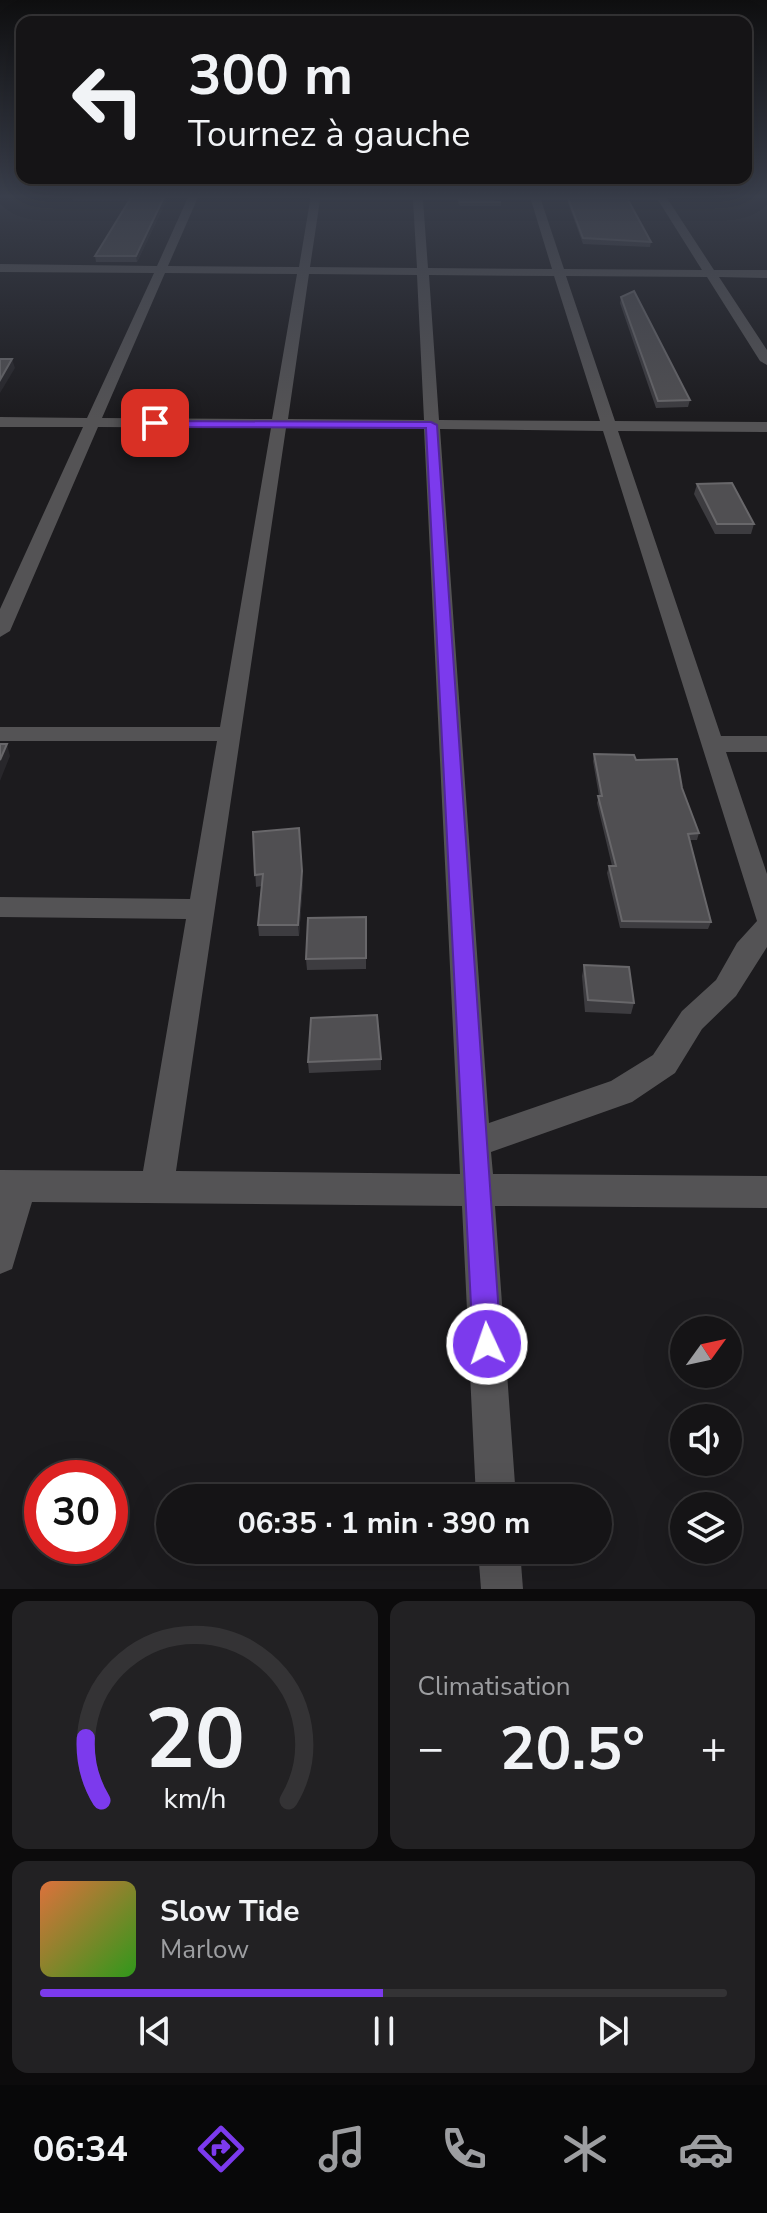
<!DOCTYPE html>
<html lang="fr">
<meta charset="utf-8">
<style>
:root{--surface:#151416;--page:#222123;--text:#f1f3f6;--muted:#9d9ea1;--line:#343335;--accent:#7c3aed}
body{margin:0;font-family:"Nunito Sans",sans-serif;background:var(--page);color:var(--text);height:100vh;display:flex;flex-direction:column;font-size:30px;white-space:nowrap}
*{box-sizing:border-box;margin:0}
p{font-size:26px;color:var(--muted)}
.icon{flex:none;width:44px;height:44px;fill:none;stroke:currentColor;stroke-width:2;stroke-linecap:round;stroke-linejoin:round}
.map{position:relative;height:1589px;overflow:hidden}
.details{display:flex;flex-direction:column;gap:12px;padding:12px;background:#0c0b0c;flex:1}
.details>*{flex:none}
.hud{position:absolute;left:16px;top:16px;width:736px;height:168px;border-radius:16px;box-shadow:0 8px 32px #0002,0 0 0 2px var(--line);background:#151416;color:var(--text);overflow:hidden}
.needle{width:52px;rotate:57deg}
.buttons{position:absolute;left:670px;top:1316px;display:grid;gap:16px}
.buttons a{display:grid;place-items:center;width:72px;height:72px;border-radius:50%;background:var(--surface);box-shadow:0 8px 32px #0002,0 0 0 2px var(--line);font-size:40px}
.speed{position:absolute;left:24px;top:1460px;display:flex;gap:16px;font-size:40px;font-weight:700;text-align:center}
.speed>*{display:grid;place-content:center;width:104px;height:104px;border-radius:50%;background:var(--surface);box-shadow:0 8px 32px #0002,0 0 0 2px var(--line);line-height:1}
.speed .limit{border:12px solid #d22;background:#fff;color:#111}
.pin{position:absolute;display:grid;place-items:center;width:68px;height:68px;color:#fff;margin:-34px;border-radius:16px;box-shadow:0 4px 12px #0006}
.me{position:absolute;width:88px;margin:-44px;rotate:357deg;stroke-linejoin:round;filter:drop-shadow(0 0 6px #0008)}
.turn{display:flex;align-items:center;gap:28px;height:168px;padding:0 40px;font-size:36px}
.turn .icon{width:104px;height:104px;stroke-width:2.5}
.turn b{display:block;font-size:56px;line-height:68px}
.big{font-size:60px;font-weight:700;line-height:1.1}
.details .tile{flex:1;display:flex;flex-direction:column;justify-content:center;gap:12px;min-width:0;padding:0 28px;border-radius:16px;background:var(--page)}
.details .dial{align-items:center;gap:0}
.dial svg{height:208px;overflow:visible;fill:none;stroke:var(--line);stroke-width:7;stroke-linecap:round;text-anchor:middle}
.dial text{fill:var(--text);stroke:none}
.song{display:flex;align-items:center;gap:24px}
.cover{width:96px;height:96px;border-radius:12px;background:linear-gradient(135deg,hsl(20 70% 55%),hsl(110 70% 35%))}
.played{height:8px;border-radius:4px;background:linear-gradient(90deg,var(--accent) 50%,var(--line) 50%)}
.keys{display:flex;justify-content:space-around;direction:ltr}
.heat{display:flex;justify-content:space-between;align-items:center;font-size:44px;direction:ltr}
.details .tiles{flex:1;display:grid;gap:12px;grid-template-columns:1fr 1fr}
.tile:last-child{grid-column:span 2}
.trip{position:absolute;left:156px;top:1484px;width:456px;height:80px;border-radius:40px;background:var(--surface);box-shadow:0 8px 32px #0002,0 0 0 2px var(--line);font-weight:700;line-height:80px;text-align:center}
.tab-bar{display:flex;height:128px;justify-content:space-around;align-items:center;background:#080809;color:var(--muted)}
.tab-bar .icon{width:56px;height:56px}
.tab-bar .selected{color:var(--accent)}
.tab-bar b{font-size:36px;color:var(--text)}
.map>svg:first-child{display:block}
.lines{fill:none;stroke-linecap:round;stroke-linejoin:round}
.minor{fill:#545355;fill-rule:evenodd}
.wall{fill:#3d3c40}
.shaded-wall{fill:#28272b}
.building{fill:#504f52;stroke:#68676a;stroke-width:2}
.route{fill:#7c3aed;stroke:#51269a;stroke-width:2}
</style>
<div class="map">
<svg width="767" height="1589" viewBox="0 0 767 1589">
<rect width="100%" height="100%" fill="#1c1b1e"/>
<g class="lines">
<g class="minor">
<path d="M189,195h10l-31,71 131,1 12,-72h354l49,75h53v8l-48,-1 48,73v15l-7,-4 -53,-84 -141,-1 49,145 152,1v10l-149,-1 103,305h46v16h-41l41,122v73l-31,49 -34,33 -27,44 -43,29 -141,50 2,22 274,2v32l-272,-2 21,292h-40l-14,-292 -430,-4 -20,67 -12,5v-104l143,1 43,-252 -186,-2v-20l190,2 27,-158h-217v-14h220l51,-299 -173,-1 -88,204 -10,6v-28l83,-182h-83v-10l87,1 67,-145 -154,-1v-8l157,2zM320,200h93l4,68 -107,-1zM423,200h108l21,69 -124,-1zM541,200h117l44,70 -138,-1zM165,273l132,1 -25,145 -170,-1zM309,274l108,1 7,145 -136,-1zM429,275l125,1 46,145 -161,-1zM286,428l138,1 36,745 -284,-3zM440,429l163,2 154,490 -20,22 -21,37 -34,31 -29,44 -42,26 -122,42z"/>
<path d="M478,1550h42l3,39h-42z"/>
</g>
</g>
<g class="wall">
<path d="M72,195h97l-32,67h-41l-1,-6 33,-55h-55z"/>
<path d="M568,198l83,44 -1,5 -67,-3 -15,-41z"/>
<path d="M458,199l43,3v4h-41l-2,-3z"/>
<path d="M621,297l69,103 -2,7 -32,1 -36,-105z"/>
<path d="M697,484l57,40 -3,10h-36l-21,-40z"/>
<path d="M594,754l42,6 46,28 17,45 -2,7h-7l21,82 -3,7 -88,-1 -13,-55 2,-7h3l-15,-63 2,-7 -6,-35z"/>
<path d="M253,832l50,50 -4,54h-40l-1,-11 4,-39 -6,1z"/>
<path d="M366,917v52l-59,1 -1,-11z"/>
<path d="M584,965l50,38 -3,11 -46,-2 -3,-36z"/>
<path d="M381,1059v11l-72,3 -1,-11z"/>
</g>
<g class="shaded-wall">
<path d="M165,195h4l-32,67 -1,-6z"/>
<path d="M12,359l3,9 -15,25v-13z"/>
<path d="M7,744l3,12 -10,25v-21z"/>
<path d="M302,871l1,11 -4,54 -1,-11z"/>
</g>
<g class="building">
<path d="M90,195h75l-29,61h-41l37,-60z"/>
<path d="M568,198h59l24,44 -68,-4z"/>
<path d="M458,199l43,3h-41z"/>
<path d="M634,291l56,109 -32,1 -37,-104z"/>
<path d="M0,359h12l-12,21z"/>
<path d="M732,483l22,41h-37l-20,-40z"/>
<path d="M0,744h7l-7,16z"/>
<path d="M594,754l40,1 2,5 41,-1 5,29 17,45 -11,1 23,88 -89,-1 -13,-55h7l-18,-70h4z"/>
<path d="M299,828l3,43 -4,54h-40l5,-51 -8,1 -2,-43z"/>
<path d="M366,917v41l-60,1 2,-41z"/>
<path d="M584,965l45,2 5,36 -46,-3z"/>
<path d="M377,1015l4,44 -73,3 3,-44z"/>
</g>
<linearGradient id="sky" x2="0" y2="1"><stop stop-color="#0f0f10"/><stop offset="0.47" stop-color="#3a3f4c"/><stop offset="1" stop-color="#3a3f4c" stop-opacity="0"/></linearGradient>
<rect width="767" height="418" fill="url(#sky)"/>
<path class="route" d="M151,421l280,1 6,3 64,919 -4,9 -10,5 -10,-5 -4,-9 -47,-916 -271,-1 -4,-1z"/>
</svg>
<div class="buttons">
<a><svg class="needle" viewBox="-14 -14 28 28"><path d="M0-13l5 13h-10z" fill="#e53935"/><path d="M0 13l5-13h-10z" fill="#9d9ea1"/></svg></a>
<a><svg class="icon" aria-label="sound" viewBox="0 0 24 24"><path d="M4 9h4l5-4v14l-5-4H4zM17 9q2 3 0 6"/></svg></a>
<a><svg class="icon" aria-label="layers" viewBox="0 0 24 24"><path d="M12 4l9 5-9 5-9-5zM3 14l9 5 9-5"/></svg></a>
</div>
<div class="speed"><div class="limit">30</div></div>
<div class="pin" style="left:155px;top:423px;background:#d93025"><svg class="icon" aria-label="arrive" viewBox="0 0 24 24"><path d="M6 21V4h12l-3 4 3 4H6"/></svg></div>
<svg class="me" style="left:487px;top:1344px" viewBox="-20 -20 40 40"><circle r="17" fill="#7c3aed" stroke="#fff" stroke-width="3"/><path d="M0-11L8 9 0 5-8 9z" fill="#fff"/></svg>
<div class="trip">06:35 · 1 min · 390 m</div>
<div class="hud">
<div class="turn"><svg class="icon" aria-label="left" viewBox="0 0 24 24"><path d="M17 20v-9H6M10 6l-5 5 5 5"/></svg><div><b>300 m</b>Tournez à gauche</div></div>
</div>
</div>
<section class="details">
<div class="tiles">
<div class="tile dial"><svg viewBox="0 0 100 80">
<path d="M14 69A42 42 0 1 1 86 69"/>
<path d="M14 69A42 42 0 0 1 8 45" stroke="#7c3aed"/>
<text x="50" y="56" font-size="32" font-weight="700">20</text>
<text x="50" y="72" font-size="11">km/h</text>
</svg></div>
<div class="tile"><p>Climatisation</p>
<div class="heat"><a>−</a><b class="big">20.5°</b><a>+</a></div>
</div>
<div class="tile">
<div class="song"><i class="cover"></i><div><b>Slow Tide</b><p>Marlow</p></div></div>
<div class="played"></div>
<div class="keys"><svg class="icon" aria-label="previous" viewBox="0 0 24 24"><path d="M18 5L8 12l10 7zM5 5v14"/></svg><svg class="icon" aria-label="pause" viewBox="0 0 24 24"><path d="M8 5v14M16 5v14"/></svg><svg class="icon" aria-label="next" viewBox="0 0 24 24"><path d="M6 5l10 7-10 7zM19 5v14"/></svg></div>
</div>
</div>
</section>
<nav class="tab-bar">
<b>06:34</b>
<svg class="icon selected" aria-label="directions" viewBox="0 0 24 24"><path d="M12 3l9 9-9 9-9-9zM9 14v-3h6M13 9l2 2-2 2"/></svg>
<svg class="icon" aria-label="music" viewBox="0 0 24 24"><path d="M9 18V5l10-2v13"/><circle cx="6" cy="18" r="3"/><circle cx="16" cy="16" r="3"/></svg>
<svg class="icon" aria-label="phone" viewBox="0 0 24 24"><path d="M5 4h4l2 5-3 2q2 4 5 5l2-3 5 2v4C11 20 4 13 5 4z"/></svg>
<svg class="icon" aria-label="climate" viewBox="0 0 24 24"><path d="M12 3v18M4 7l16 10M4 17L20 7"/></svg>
<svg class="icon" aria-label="car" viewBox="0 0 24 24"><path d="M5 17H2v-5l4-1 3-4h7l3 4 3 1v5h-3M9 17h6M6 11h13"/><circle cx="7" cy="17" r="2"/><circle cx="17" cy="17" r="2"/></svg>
</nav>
